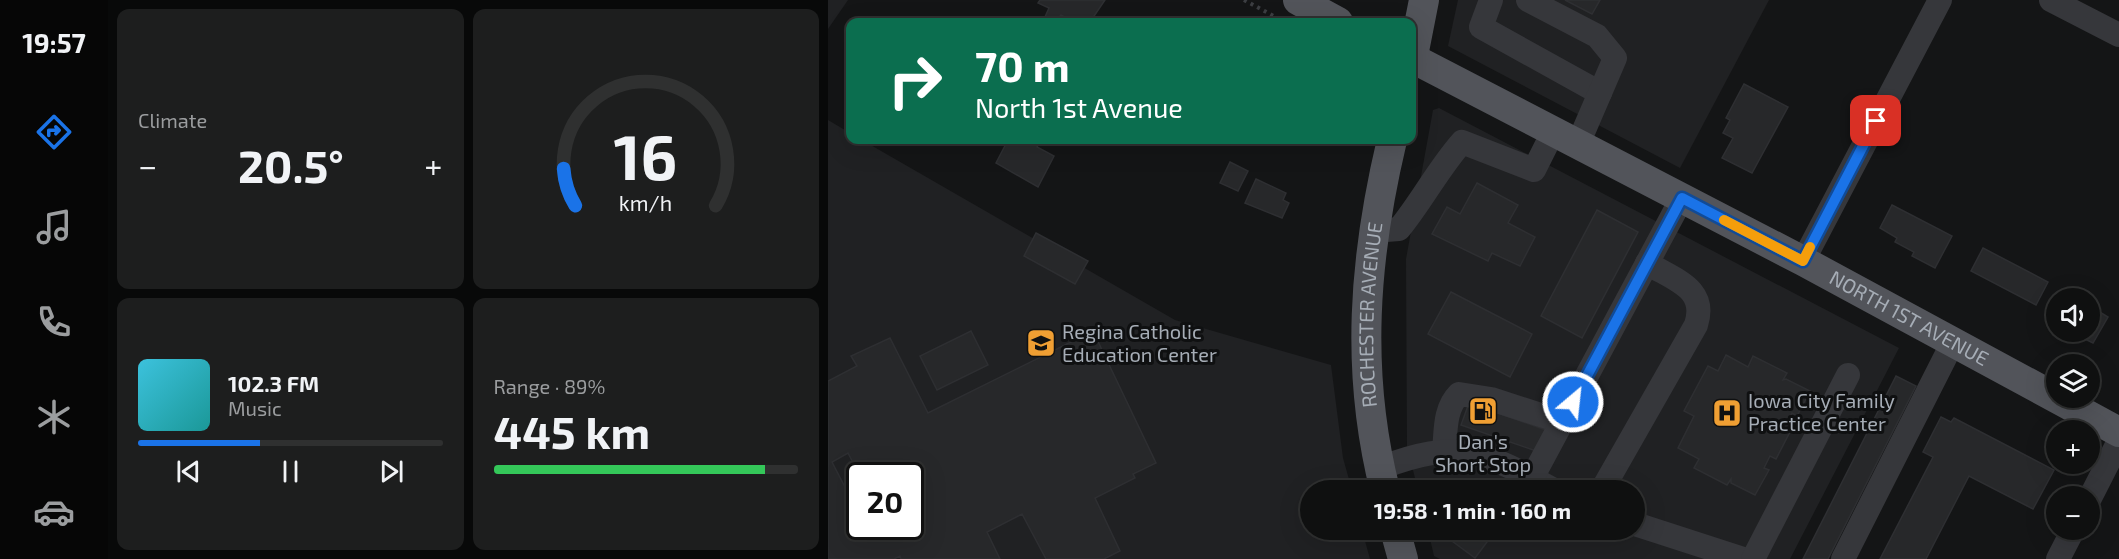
<!DOCTYPE html>
<meta charset="utf-8">
<style>
:root{--surface:#0f1010;--page:#1d1e1e;--text:#f1f3f6;--muted:#9b9d9f;--line:#2f3030;--accent:#1a73e8}
body{margin:0;font-family:"Exo 2",sans-serif;background:var(--page);color:var(--text);height:100vh;display:flex;flex-direction:column;font-size:22px;white-space:nowrap}
*{box-sizing:border-box;margin:0}
p{font-size:20px;color:var(--muted)}
.icon{flex:none;width:33px;height:33px;fill:none;stroke:currentColor;stroke-width:2;stroke-linecap:round;stroke-linejoin:round}
.map{position:relative;flex:1;overflow:hidden}
.panel{display:flex;flex-direction:column;gap:9px;padding:9px;background:#080909;width:720px}
.panel>*{flex:none}
.banner{position:absolute;left:18px;top:18px;width:570px;height:126px;border-radius:12px;box-shadow:0 6px 24px #0002,0 0 0 2px var(--line);background:#0b6e4f;color:#fff;overflow:hidden}
.controls{position:absolute;left:1218px;top:288px;display:grid;gap:12px}
.controls a{display:grid;place-items:center;width:54px;height:54px;border-radius:50%;background:var(--surface);box-shadow:0 6px 24px #0002,0 0 0 2px var(--line);font-size:30px}
.speed{position:absolute;left:18px;top:462px;display:flex;gap:12px;font-size:30px;font-weight:700;text-align:center}
.speed>*{display:grid;place-content:center;width:78px;height:78px;border-radius:50%;background:var(--surface);box-shadow:0 6px 24px #0002,0 0 0 2px var(--line);line-height:1}
.speed .limit{border:3px solid #111;border-radius:9px;background:#fff;color:#111}
.pin{position:absolute;display:grid;place-items:center;width:51px;height:51px;color:#fff;margin:-26px;border-radius:12px;box-shadow:0 3px 9px #0006}
.me{position:absolute;width:66px;margin:-33px;rotate:28deg;stroke-linejoin:round;filter:drop-shadow(0 0 4px #0008)}
.turn{display:flex;align-items:center;gap:21px;height:126px;padding:0 30px;font-size:27px}
.turn .icon{width:78px;height:78px;stroke-width:2.5}
.turn b{display:block;font-size:42px;line-height:51px}
.big{font-size:45px;font-weight:700;line-height:1.1}
.panel .card{flex:1;display:flex;flex-direction:column;justify-content:center;gap:9px;min-width:0;padding:0 21px;border-radius:12px;background:var(--page)}
.panel .dial{align-items:center;gap:0}
.dial svg{height:156px;overflow:visible;fill:none;stroke:var(--line);stroke-width:7;stroke-linecap:round;text-anchor:middle}
.dial text{fill:var(--text);stroke:none}
.song{display:flex;align-items:center;gap:18px}
.cover{width:72px;height:72px;border-radius:9px;background:linear-gradient(135deg,hsl(190 70% 55%),hsl(180 70% 35%))}
.played{height:6px;border-radius:3px;background:linear-gradient(90deg,var(--accent) 40%,var(--line) 40%)}
.keys{display:flex;justify-content:space-around;direction:ltr}
.heat{display:flex;justify-content:space-between;align-items:center;font-size:33px;direction:ltr}
.charge{height:9px;border-radius:4px;background:linear-gradient(90deg,#34c759 89%,var(--line) 0)}
.panel .tiles{flex:1;display:grid;gap:9px;grid-template-columns:repeat(2,1fr)}
.trip{position:absolute;left:472px;top:480px;width:345px;height:60px;border-radius:30px;background:var(--surface);box-shadow:0 6px 24px #0002,0 0 0 2px var(--line);font-weight:700;line-height:60px;text-align:center}
main{display:flex;flex:1;min-height:0}
.menu{display:flex;flex-direction:column;width:108px;justify-content:space-around;align-items:center;background:#060606;color:var(--muted)}
.menu .icon{width:42px;height:42px}
.menu .active{color:var(--accent)}
.menu b{font-size:27px;color:var(--text)}
.map>svg:first-child{display:block}
.built{fill:#202123;fill-rule:evenodd}
.building{fill:#27282a;stroke:#2e2f32;stroke-width:1.5;fill-rule:evenodd}
.lines{fill:none;stroke-linecap:round;stroke-linejoin:round}
.path{stroke:#3c3e42;stroke-width:4;stroke-dasharray:3 4.5;stroke-linecap:butt}
.minor{stroke:#36373b;stroke-width:24}
.major{stroke:#52545a;stroke-width:30}
.route-casing{stroke:#114b97;stroke-width:15}
.route{stroke:#1a73e8;stroke-width:10}
.slow{stroke:#f59e0b;stroke-width:10}
.labels{text-anchor:middle;stroke-width:6;stroke-linejoin:round;paint-order:stroke}
.street-label{font-size:20px;fill:#a6adb6;stroke:#0f1011}
.poi-label{font-size:20px;fill:#a6adb6;stroke:#0f1011;text-anchor:start}
</style>
<main>
<nav class="menu">
<b>19:57</b>
<svg class="icon active" aria-label="directions" viewBox="0 0 24 24"><path d="M12 3l9 9-9 9-9-9zM9 14v-3h6M13 9l2 2-2 2"/></svg>
<svg class="icon" aria-label="music" viewBox="0 0 24 24"><path d="M9 18V5l10-2v13"/><circle cx="6" cy="18" r="3"/><circle cx="16" cy="16" r="3"/></svg>
<svg class="icon" aria-label="phone" viewBox="0 0 24 24"><path d="M5 4h4l2 5-3 2q2 4 5 5l2-3 5 2v4C11 20 4 13 5 4z"/></svg>
<svg class="icon" aria-label="climate" viewBox="0 0 24 24"><path d="M12 3v18M4 7l16 10M4 17L20 7"/></svg>
<svg class="icon" aria-label="car" viewBox="0 0 24 24"><path d="M5 17H2v-5l4-1 3-4h7l3 4 3 1v5h-3M9 17h6M6 11h13"/><circle cx="7" cy="17" r="2"/><circle cx="17" cy="17" r="2"/></svg>
</nav>
<section class="panel">
<div class="tiles">
<div class="card"><p>Climate</p>
<div class="heat"><a>−</a><b class="big">20.5°</b><a>+</a></div>
</div>
<div class="card dial"><svg viewBox="0 0 100 80">
<path d="M14 69A42 42 0 1 1 86 69"/>
<path d="M14 69A42 42 0 0 1 8 50" stroke="#1a73e8"/>
<text x="50" y="56" font-size="32" font-weight="700">16</text>
<text x="50" y="72" font-size="11">km/h</text>
</svg></div>
<div class="card">
<div class="song"><i class="cover"></i><div><b>102.3 FM</b><p>Music</p></div></div>
<div class="played"></div>
<div class="keys"><svg class="icon" aria-label="previous" viewBox="0 0 24 24"><path d="M18 5L8 12l10 7zM5 5v14"/></svg><svg class="icon" aria-label="pause" viewBox="0 0 24 24"><path d="M8 5v14M16 5v14"/></svg><svg class="icon" aria-label="next" viewBox="0 0 24 24"><path d="M6 5l10 7-10 7zM19 5v14"/></svg></div>
</div>
<div class="card"><p>Range · 89%</p><b class="big">445 km</b><div class="charge"></div></div>
</div>
</section>
<div class="map">
<svg width="1291" height="559" viewBox="0 0 1291 559">
<rect width="100%" height="100%" fill="#141516"/>
<g class="built">
<path d="M0,0h20l-20,29z"/>
<path d="M630,0h311l-89,168 -232,-122z"/>
<path d="M611,108l460,240 -109,211h-350l-6,-3 -6,-26h207v-40h-217l-11,-44 -1,-187 27,-149z"/>
<path d="M0,120l22,13v7h12l313,180 156,45 12,93 9,32h-41v40h51l8,29h-542zM32,476h50v50h-50z"/>
</g>
<g class="building">
<path d="M212,0h65l-15,22h-8l-9,-4 -1,3 -11,-6 -6,7 -10,-5 4,-9 -11,-5z"/>
<path d="M737,0h35l-8,14z"/>
<path d="M916,84l44,23 -36,66 -30,-15 11,-20 -10,-5 7,-13 -4,-2z"/>
<path d="M180,140h33l-4,7 17,9 -16,31 -42,-24z"/>
<path d="M448,140h15l-3,5z"/>
<path d="M402,162l18,9 -10,20 -18,-8z"/>
<path d="M428,179l30,14 -3,7 6,3 -7,15 -37,-15z"/>
<path d="M649,183l41,22 -10,18 27,14 -15,29 -28,-13 -4,8 -56,-27 15,-27 13,7z"/>
<path d="M1064,205l60,31 -17,32 -23,-12 2,-4 -19,-10 2,-4 -17,-10z"/>
<path d="M769,210l41,22 -56,106 -41,-22z"/>
<path d="M208,233l52,28 -13,23 -51,-28z"/>
<path d="M1155,248l65,34 -12,23 -65,-34z"/>
<path d="M623,292l81,42 -22,43 -82,-43z"/>
<path d="M1235,292l12,6h-16z"/>
<path d="M1228,303v20l-8,-4z"/>
<path d="M1262,306l18,11 -15,26 -22,-11h19z"/>
<path d="M143,331l17,34 -51,25 -17,-34z"/>
<path d="M265,331l63,132 -23,11 2,4 -40,20 25,53 -16,8h-58l-24,-45 -35,18 13,27h-99l-1,-3 -6,3h-66v-178l29,-15 -6,-10 39,-18 38,75zM20,453l12,23h50v50h-37l-6,4 -2,-4h-5v-10l-28,-54z"/>
<path d="M898,355l22,12 5,-11 34,17 -4,7 3,-1 24,12 -13,25 -5,-3 -6,12 6,3 -16,31 -6,-3 -6,12 5,2 -14,25 -24,-12v-4l-4,6 -33,-17 5,-9 -21,-11 16,-32 -10,-5 24,-45 10,5z"/>
<path d="M1068,376l20,10 -88,173h-25z"/>
<path d="M641,403l77,27 -7,22 -78,-27z"/>
<path d="M1113,417l10,5 3,-4 100,52 -21,39 -64,-33 -43,83h-46l53,-102 -10,-5z"/>
<path d="M620,530h48l-21,28 -31,-23z"/>
</g>
<g class="lines">
<path class="path" d="M416,0l39,21"/>
<g class="minor">
<path d="M663,0l-10,27 119,66"/>
<path d="M700,0l69,36 18,22 -37,86"/>
<path d="M1223,0l68,35"/>
<path d="M545,231l26,-2c23,-28 39,-60 63,-87l72,28 19,-38"/>
<path d="M975,261l137,-261"/>
<path d="M616,451c2,-20 0,-42 15,-57l32,5 71,23"/>
<path d="M552,468c78,-30 103,-17 174,22"/>
<path d="M704,478l150,-280"/>
<path d="M774,490l94,-165c12,-37 -22,-45 -49,-62"/>
<path d="M1262,498l29,-57"/>
<path d="M807,524l108,35"/>
<path d="M925,559l95,-184"/>
<path d="M1015,559l110,-217"/>
<path d="M1230,559l15,-29"/>
</g>
<g class="major">
<path d="M470,0l40,22"/>
<path id="s1" d="M584,58l391,203 316,171"/>
<path d="M584,61l12,-61"/>
<path id="s2" d="M557,490c-30,-119 -21,-232 7,-350"/>
<path d="M567,530l8,29"/>
</g>
</g>
<g class="lines">
<g class="route-casing">
<path id="route" d="M745,402l109,-204 121,63 73,-140"/>
</g>
<use href="#route" class="route"/>
<path class="slow" d="M896,220l79,41 7,-14"/>
</g>
<defs>
<g id="school-square" transform="scale(1.5)"><rect x="-9" y="-9" width="18" height="18" rx="4" fill="#f09f33" stroke="#0f1011"/><path d="M0-5L7-2L0 1L-7-2ZM-4 1L0 2.5L4 1V4Q0 6-4 4Z" fill="#111"/></g>
<g id="fuel-square" transform="scale(1.5)"><rect x="-9" y="-9" width="18" height="18" rx="4" fill="#f09f33" stroke="#0f1011"/><path d="M-5.5-6h7V0h2V4h1.3V-2.5L3-4.5l.8-.8L6-3V5H2.5V1h-1V6h-7ZM-4.2-4.7v3.2H.2V-4.7Z" fill="#111"/></g>
<g id="hospital-square" transform="scale(1.5)"><rect x="-9" y="-9" width="18" height="18" rx="4" fill="#f09f33" stroke="#0f1011"/><path d="M-5-5h3v3.5h4V-5h3V5h-3V1.5h-4V5h-3Z" fill="#111"/></g>
</defs>
<g fill-rule="evenodd">
<use href="#school-square" x="213" y="343"/>
<use href="#fuel-square" x="655" y="411"/>
<use href="#hospital-square" x="899" y="413"/>
</g>
<g class="labels">
<g class="street-label">
<text dy="7" stroke="none"><textPath href="#s2" startOffset="177">ROCHESTER AVENUE</textPath></text>
<text dy="7" stroke="none"><textPath href="#s1" startOffset="561">NORTH 1ST AVENUE</textPath></text>
</g>
<g class="poi-label">
<text x="234" y="339">Regina Catholic<tspan x="234" dy="23">Education Center</tspan></text>
<text x="920" y="408">Iowa City Family<tspan x="920" dy="23">Practice Center</tspan></text>
<text x="655" y="449" text-anchor="middle">Dan's<tspan x="655" dy="23">Short Stop</tspan></text>
</g>
</g>
</svg>
<div class="controls">
<a><svg class="icon" aria-label="sound" viewBox="0 0 24 24"><path d="M4 9h4l5-4v14l-5-4H4zM17 9q2 3 0 6"/></svg></a>
<a><svg class="icon" aria-label="layers" viewBox="0 0 24 24"><path d="M12 4l9 5-9 5-9-5zM3 14l9 5 9-5"/></svg></a>
<a>+</a>
<a>−</a>
</div>
<div class="speed"><div class="limit">20</div></div>
<div class="pin" style="left:1048px;top:121px;background:#d93025"><svg class="icon" aria-label="arrive" viewBox="0 0 24 24"><path d="M6 21V4h12l-3 4 3 4H6"/></svg></div>
<svg class="me" style="left:745px;top:402px" viewBox="-20 -20 40 40"><circle r="17" fill="#1a73e8" stroke="#fff" stroke-width="3"/><path d="M0-11L8 9 0 5-8 9z" fill="#fff"/></svg>
<div class="trip">19:58 · 1 min · 160 m</div>
<div class="banner">
<div class="turn"><svg class="icon" aria-label="right" viewBox="0 0 24 24"><path d="M7 20v-9h11M14 6l5 5-5 5"/></svg><div><b>70 m</b>North 1st Avenue</div></div>
</div>
</div>
</main>
